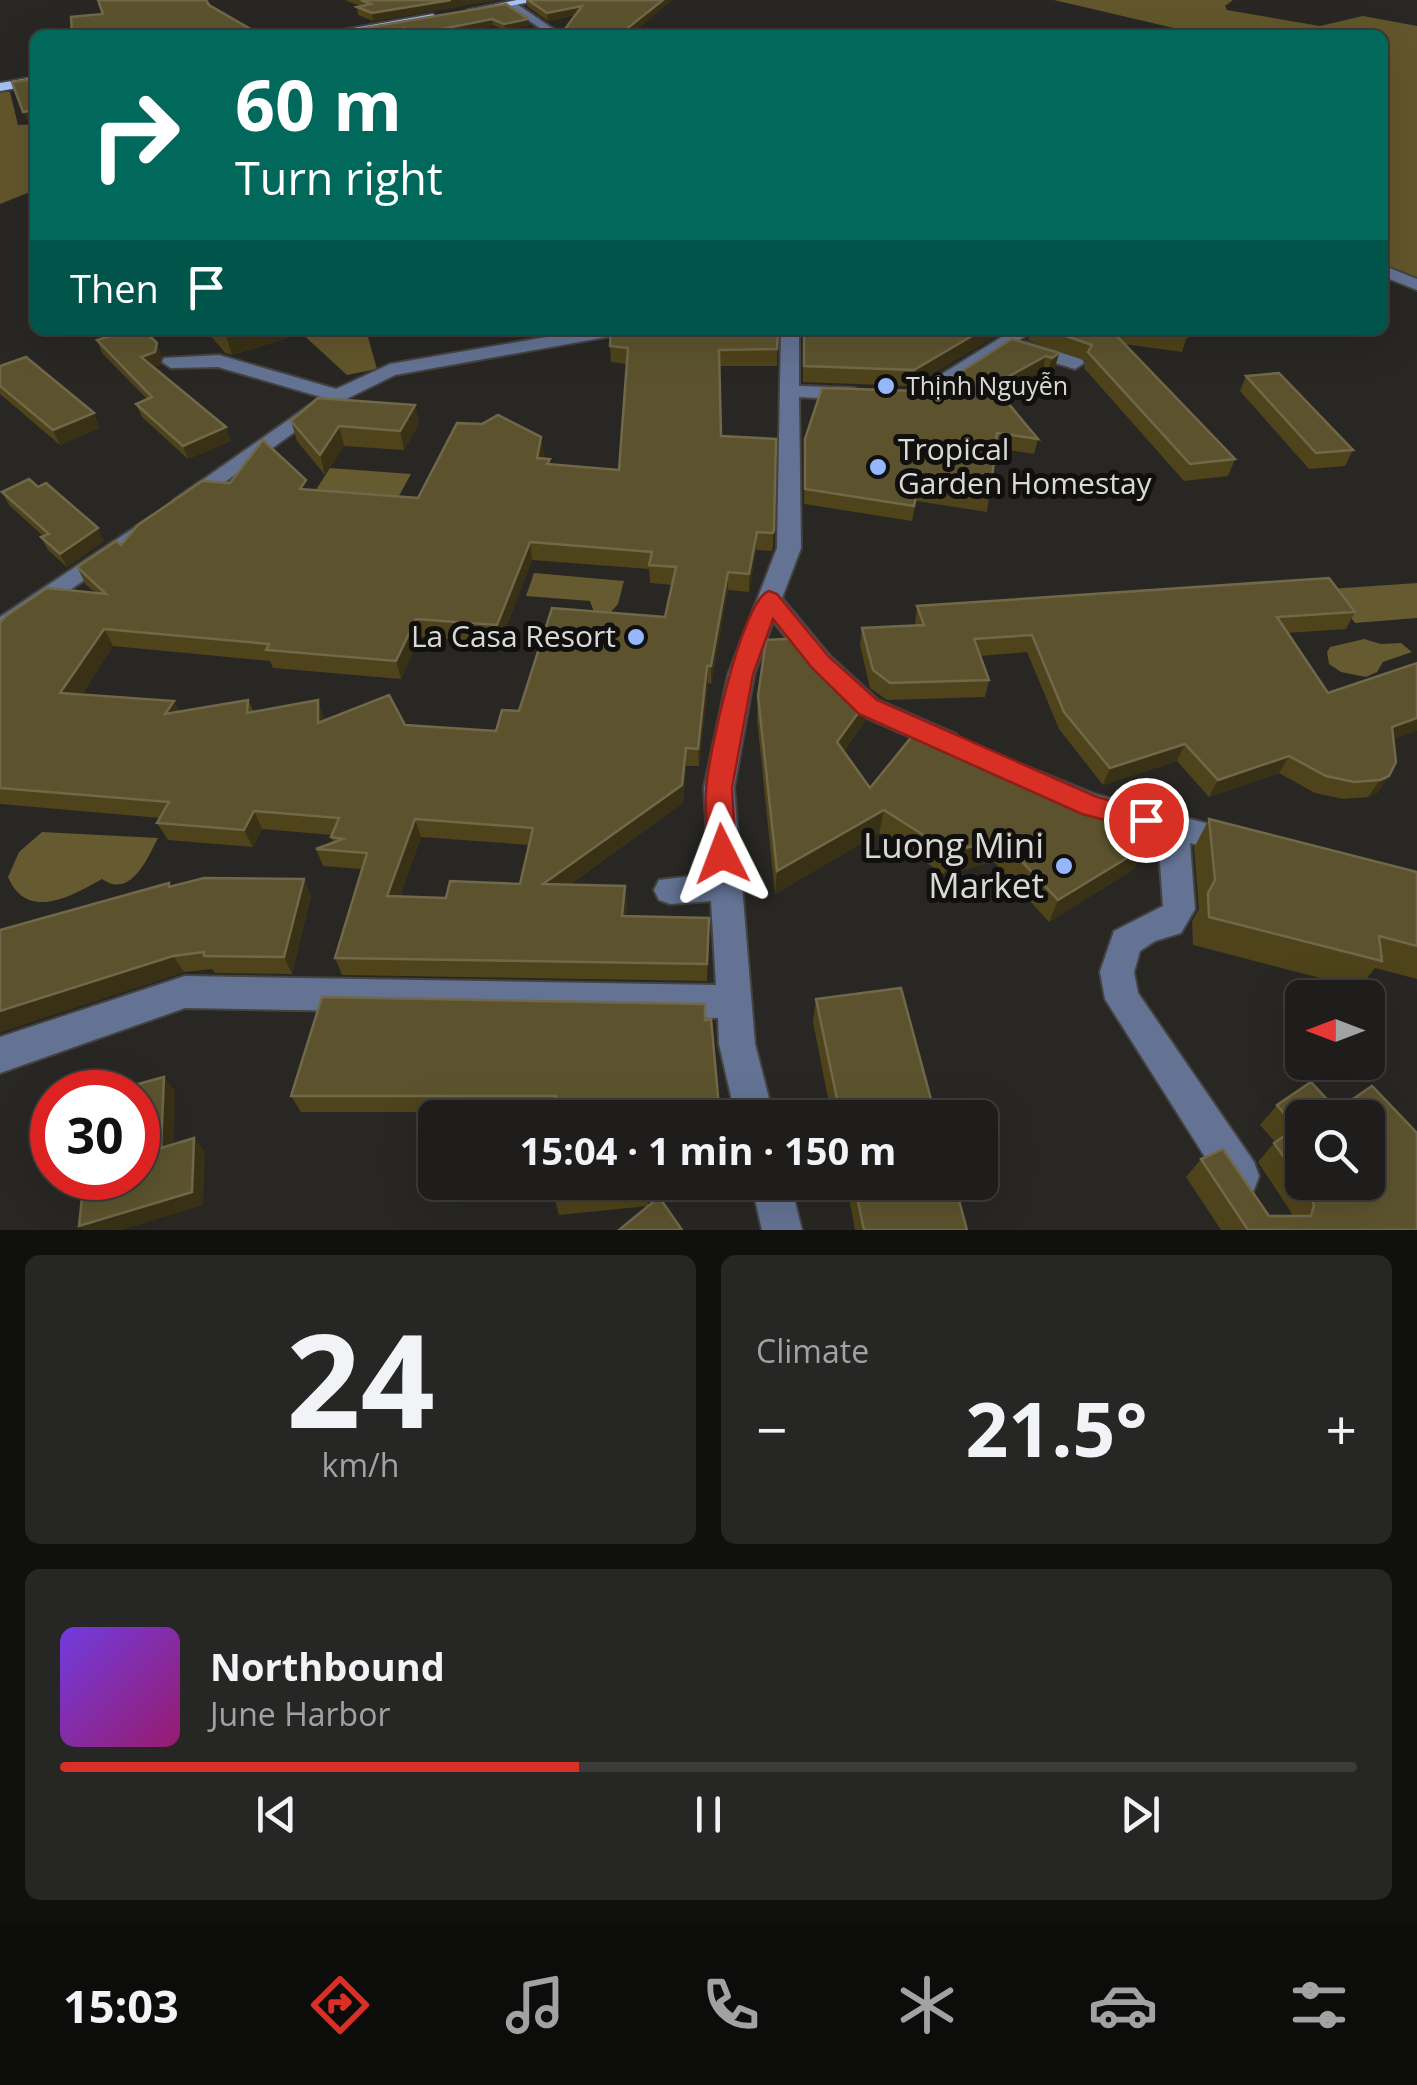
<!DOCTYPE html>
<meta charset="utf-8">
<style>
:root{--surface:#1e1d1b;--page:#262624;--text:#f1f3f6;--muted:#a1a2a3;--line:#3c3b3a;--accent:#d93025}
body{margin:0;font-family:"Open Sans",sans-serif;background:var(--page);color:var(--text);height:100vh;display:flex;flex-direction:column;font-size:38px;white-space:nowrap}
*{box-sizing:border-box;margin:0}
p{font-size:32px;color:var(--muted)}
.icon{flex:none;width:55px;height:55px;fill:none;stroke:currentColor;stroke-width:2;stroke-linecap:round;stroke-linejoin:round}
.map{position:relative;height:1230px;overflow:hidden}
.details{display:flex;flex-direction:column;gap:25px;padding:25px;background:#10100f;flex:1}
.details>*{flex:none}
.banner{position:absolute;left:30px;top:30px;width:1358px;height:305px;border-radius:15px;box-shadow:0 10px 40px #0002,0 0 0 2px var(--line);background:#00695c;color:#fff;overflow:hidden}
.needle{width:65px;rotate:270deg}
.tools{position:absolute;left:1285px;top:980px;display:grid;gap:20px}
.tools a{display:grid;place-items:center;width:100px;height:100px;border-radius:15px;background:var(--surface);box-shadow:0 10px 40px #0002,0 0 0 2px var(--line);font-size:50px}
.speed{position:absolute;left:30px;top:1070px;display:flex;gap:20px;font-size:50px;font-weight:700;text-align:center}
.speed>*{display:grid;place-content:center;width:130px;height:130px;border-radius:50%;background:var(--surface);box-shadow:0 10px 40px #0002,0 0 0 2px var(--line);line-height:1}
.speed .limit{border:15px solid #d22;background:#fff;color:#111}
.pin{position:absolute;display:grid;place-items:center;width:85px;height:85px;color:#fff;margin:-42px;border:5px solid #fff;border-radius:50%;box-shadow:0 2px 10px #0007}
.me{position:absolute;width:110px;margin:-55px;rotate:357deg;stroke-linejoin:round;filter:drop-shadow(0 0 8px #0008)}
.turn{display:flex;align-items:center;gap:35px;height:210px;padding:0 40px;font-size:45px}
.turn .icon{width:130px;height:130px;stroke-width:2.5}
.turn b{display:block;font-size:70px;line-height:85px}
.then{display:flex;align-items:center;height:95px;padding:0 40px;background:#0003;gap:20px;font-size:38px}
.big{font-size:75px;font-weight:700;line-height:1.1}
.details .card{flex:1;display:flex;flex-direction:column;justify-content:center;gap:15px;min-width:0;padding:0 35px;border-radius:15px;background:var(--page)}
.details .dial{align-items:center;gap:0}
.dial b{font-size:130px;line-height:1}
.song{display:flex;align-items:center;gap:30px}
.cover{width:120px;height:120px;border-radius:15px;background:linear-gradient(135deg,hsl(260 70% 55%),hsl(320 70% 35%))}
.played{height:10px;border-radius:5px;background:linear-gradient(90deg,var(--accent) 40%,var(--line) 40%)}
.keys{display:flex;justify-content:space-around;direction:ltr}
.heat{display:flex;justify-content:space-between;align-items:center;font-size:55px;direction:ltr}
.details .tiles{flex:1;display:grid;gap:25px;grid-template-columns:1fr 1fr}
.card:last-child{grid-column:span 2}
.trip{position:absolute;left:418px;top:1100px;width:580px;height:100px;border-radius:15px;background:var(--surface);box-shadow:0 10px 40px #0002,0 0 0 2px var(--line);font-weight:700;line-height:100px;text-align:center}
.menu{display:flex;height:160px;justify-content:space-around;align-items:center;background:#0c0c0b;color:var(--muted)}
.menu .icon{width:70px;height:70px}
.menu .current{color:var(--accent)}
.menu b{font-size:45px;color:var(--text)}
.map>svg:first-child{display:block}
.forest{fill:#62562c}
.water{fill:#655a30}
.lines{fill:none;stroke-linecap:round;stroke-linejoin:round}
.minor-casing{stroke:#444340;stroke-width:4}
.major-casing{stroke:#444340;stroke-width:4}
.minor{fill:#647394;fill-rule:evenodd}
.major{fill:#a6c0f6;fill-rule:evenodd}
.wall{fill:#4e431a;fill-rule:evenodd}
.shaded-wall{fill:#383116}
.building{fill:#5c532e;stroke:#706849;stroke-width:2.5;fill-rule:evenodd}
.route{fill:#d93025;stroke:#8d1f18;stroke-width:2.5}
.poi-dot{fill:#96b6fd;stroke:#11100f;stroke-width:4}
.labels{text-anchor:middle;stroke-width:10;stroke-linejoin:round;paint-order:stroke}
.far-poi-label{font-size:25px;fill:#d9d9d6;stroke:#11100f;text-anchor:start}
.poi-label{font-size:30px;fill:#d9d9d6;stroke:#11100f;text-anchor:start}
.near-poi-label{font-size:35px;fill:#d9d9d6;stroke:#11100f;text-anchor:end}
</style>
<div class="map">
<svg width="1417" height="1230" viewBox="0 0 1417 1230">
<rect width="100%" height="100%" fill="#282724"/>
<g class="forest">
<path d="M1054,0h179l-8,6 2,4 93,16 43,-10 54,10v253l-34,-15 -1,-229h-196l-8,-6z"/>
<path d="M0,92h10l8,33 17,-1v66l-35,14z"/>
<path d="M298,330h68l11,39 -30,6z"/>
</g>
<g class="water">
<path d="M330,468l81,6 -17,31 -84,-6z"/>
<path d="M534,573l90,8 -6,23 -8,9 -16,-1 -4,-11 -64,-5z"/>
<path d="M1417,583v35l-62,5 -26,-34z"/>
<path d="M1364,639l17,5 20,-1 11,9 -29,10 -6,10 -11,5 -25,-5 -12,-8 -2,-12 3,-5z"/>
<path d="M42,832l116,6c-11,21 -27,61 -56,41 -30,17 -75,43 -94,-2l11,-25z"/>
</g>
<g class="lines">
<g class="minor-casing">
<g id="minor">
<path d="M508,2h6l48,33h-12l-42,-29z"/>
<path d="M1382,265l35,14v11l-35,-14z"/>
<path d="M587,330h40l-9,5 -223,40 -67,33 -135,97h-16l-3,-5 147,-103 -103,-30 -47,1 -9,-6 2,-4 55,-3 117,34 54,-25z"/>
<path d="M781,330h18v56l55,2 10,6 -10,6 -55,-3 2,151 -19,50 48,58 48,44 78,34 4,8 -4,8 -10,3 -88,-39 -46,-44 -39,-49 -19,54 -20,113 21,256 19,74h-38l-17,-74 -1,-26 -533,-10 -185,65v-36l185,-61 531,9 -5,-84 -41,3 -11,-4 -5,-10 5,-10 50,-6 -5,-86 24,-113 49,-127z"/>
<path d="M1013,330h21l-88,60 -28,11 -10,-6z"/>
<path d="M1025,342l57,17 2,4 -9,6 -56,-17v-8z"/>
<path d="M152,516l8,2 3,5 -3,5 -160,110v-21z"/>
<path d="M1023,765l74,30 147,38 4,9 -4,9 -11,4 -43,-12 5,66 -14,24 -26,8 -15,10 -6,21 4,21 116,169 5,14 -5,14 -14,5 -14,-5 -121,-191 -5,-27 14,-41 49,-25 -5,-71 -77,-20 -68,-31 -4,-8 4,-8z"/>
<path d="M751,1182h39l12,48h-40z"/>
</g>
</g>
<g class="major-casing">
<g id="major">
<path d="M517,0h24l-68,13 -5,-3z"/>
<path d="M433,14l4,5 -97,16h-25z"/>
<path d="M35,77v8l-35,6v-8z"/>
</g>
</g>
<use href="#minor" class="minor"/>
<use href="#major" class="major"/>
</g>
<g class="wall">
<path d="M345,0h151l-123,21 -15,-6 -1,-8 3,-1z"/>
<path d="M526,0h146l-42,35h-65v-6l10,-14 -27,6 -21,-15z"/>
<path d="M506,4l23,21 -24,5 -12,-5 -48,10h-91l-1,-5z"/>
<path d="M206,330h80l2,8 -56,17 -7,-2z"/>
<path d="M778,330l-1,36h-58l2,70 55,3 -3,108 -1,4 -16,-1 -7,42 -21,-2 -17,94 -3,-1 -9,83h-13l-3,37 -114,82 56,1 2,17 -1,13 83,2 -2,63 -365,-6 -7,-17 27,-89 -39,-3 -7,-17 17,-7 -2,-5 1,-2 -70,-6 -9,18 -85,-7 -11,-17 3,-5 -160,-14v-181l95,-31 -9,-7 -9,-18 44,-22 187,-56 110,9 126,-44 -1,4 7,1v6l69,5 8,-106 -16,-2 -1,-16zM532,560l117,9 1,14 22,2 -7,32 -146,94 -23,20 -172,-10v-3l-70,-6 -6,-12 -69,12 -5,-11 -92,-7 31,-48 157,15 3,7 128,11 19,-42 80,6zM421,837l108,8 -9,39 -74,14 -46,-2z"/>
<path d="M803,330h203l-94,56 -109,-4z"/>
<path d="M1031,330h166l-10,2v4l-5,16 -58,-8 111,115 -7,17 -44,5 -100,-113 2,-7 -58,-21z"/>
<path d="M97,340l65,16 -2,9 -7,2 78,74 -43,18 -46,-42 -6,-13 11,-5 -45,-46z"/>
<path d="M1059,353l-4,14 -7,5 -5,-2 -43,23 38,46 -4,15 -38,-6 -9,64 -71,-11 -4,20 -108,-17 1,-65 115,-48z"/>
<path d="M0,366l100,62 -40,17 -60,-51z"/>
<path d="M1246,376l107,74 -8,16 -36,3 -69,-78z"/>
<path d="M415,405l4,19 -15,26 -60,-4 -19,29 -28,-34 -6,-20z"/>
<path d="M2,492l102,49 -37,26 -19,-17 -7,-13 2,-1 -34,-31z"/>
<path d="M917,606l438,6 -9,17 -59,4 41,60 65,47 -4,36 -12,17 -9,4 -25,2 -28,-6 -36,-20 -70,24 -32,-36 -74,24 -44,-56 -32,-77 -47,4 9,24 -4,17 -98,3 -17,-12 -10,-43 2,-17 53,-3z"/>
<path d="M766,640l76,39v5l27,14 -4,23 -21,30 26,37 275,59 -11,22 -85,53 -55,-60 -50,12 -65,-41 -104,61 -18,-175 1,-23z"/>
<path d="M1209,819l208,53v107l-42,-11 -16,20 -166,-43 -1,-24 7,-12 -5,-61z"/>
<path d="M304,879l7,17 -19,78 -77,-1 -3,-4 -28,3 -181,59 -3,-101 171,-43z"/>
<path d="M816,999l120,119h-104l-19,-96z"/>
<path d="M705,1019l-149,93h-255l-10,-16z"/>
<path d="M1277,1105l140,125h-196l-35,-53 15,-18 68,57h24l-4,-7 -31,-47 17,-20 -15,-17z"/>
<path d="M647,1182l1,24 -89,9 -4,-15z"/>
<path d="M846,1182h108l13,48h-112z"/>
</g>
<g class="shaded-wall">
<path d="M451,0h45l-123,21 -1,-8z"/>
<path d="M663,0h9l-42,35h-10z"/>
<path d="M582,6v7l-34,8 -1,-8z"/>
<path d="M492,19l1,6 -48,10h-28z"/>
<path d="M528,19l1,6 -24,5 -1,-6z"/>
<path d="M35,110v11l-7,1 -5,-10z"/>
<path d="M234,330h52l2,8 -56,17 -7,-22z"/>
<path d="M982,330h24l-94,56 2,-16z"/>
<path d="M157,343l5,13 -2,9 -14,5 -5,-13z"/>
<path d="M1059,353l-4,14 -7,5 4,-14z"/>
<path d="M1046,356l-3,14 -53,29 3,-14z"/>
<path d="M415,405l4,19 -15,26 -4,-19z"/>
<path d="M94,413l6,15 -40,17 -7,-15z"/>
<path d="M339,426l5,20 -19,29 -5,-20z"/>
<path d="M226,427l5,14 -43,18 -5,-13z"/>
<path d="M541,437l3,17 -5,21 -2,-17z"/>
<path d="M98,528l6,13 -37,26 -7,-13z"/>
<path d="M757,532l-1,18 -7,42v-18z"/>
<path d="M530,542l2,18 -32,83 -3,-18z"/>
<path d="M728,572v18l-17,94v-18z"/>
<path d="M416,619l4,18 -19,42 -5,-18z"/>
<path d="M104,629l9,17 -42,64 -11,-17z"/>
<path d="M707,666l1,17 -9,83 -1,-17z"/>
<path d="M869,698l-4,23 -31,43 3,-22z"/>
<path d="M318,700l6,18 1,23 -7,-18z"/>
<path d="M174,701l8,18 -17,-5z"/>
<path d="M1417,718v13l-36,13 11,-17z"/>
<path d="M1185,744l-8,17 -74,24 7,-17z"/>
<path d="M686,748v18l-3,37 -137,98 -3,-17z"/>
<path d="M1289,756l-10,17 -70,24 9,-17z"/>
<path d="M1389,776l-12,17 -9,4 12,-17z"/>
<path d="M884,810l-5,23 -104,61 2,-23z"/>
<path d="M254,811l8,18 -9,18 -9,-17z"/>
<path d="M415,819l6,18 -27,76 -7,-17z"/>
<path d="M1001,839l-7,23 -50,12 6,-22z"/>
<path d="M1145,847l-11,22 -85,53 9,-22z"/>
<path d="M304,879l7,17 -19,78 -8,-17z"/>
<path d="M625,886l2,17 -3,30 -2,-17z"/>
<path d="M173,956l11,16 -181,59 -3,3v-23z"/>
<path d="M164,1077l11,14 -2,70 -12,-13z"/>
<path d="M194,1138l11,14 -2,53 -81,25h-39l-4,-4z"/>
</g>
<g class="building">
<path d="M98,0h108l3,5 52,30h-189l-1,-18 32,-3z"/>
<path d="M361,0h90l-79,13 -15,-6 14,-3z"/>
<path d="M528,0h135l-43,34 9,1h-57l-7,-6 17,-23 -35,7z"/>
<path d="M506,4l22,15 -24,5 -12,-5 -75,15 -15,-6 11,7h-53l-7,-5z"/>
<path d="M35,79v31l-12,2 -11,-30z"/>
<path d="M129,330h14l14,13 -2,9 -14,5 85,70 -43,19 -47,-42 16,-7 -55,-57z"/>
<path d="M611,330h167l-1,19 -58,1 2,86 55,3 -2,91 -1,3 -16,-1 -8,42 -21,-2 -17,94h-4l-9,83 -12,-1 -4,37 -139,99 82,2 -3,30 87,2 -2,46 -372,-6 32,-105 -51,-4 27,-10 -12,-2 8,-19 -85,-7 -10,19 -87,-7 12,-21 -169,-14v-165l6,-7 41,-28 59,6 -29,-27 39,-26 5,4 17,-20 64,-44 28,2 33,-43 43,40 -6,9 118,9 39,-75 25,1 16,-9 43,22 -4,21 13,1 -3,5 72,6 9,-122 -18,-2zM530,542l122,10 -3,13 27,2 -11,50 -113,-9 -33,103 -17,-1 -6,21 -91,-6 -16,-30 -71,28v-23l-71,13 1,-13 -83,14 9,-13 -114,-8 44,-64 165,15 -3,6 130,11 20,-42 81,6zM415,819l118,9 -13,56 -70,-3 -4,17 -59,-2z"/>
<path d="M804,330h178l-68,40 -110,-4z"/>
<path d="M1049,330h62l124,129 -45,5 -102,-112 4,-7z"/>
<path d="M1144,330h43v6z"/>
<path d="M1012,339l47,14 -7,5 -6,-2 -53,29 45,54 -41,-6 -7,64 -72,-11 -4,20 -109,-17v-50l17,-51 98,3 30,-12z"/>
<path d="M26,357l68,56 -41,17 -53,-44v-20z"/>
<path d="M1279,373l74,77 -37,3 -70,-77z"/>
<path d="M318,398l97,7 -15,26 -61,-5 -19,29 -29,-34z"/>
<path d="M29,479l9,8 8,-4 52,45 -38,26 -19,-17 8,-3 -47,-42z"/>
<path d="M1329,578l26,34 -78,5 51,76 89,-30v55l-25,9 4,35 -7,14 -9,4 -26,2 -28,-6 -37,-20 -71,24 -33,-36 -75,24 -46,-56 -32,-77 -58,4 15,41 -99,3 -17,-13 -11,-42 62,-3 -7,-19z"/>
<path d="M802,638l40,41h-10l37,19 -32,44 33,46 52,-64 150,75 11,-6 9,4 53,50 -87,53 -57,-61 -51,13 -66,-42 -107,61 -19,-175 8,-56z"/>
<path d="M1209,819l208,53v74l-38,-10 3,25 -173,-44 -1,-24 7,-13z"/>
<path d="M204,878l100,1 -20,78 -80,-1v-4l-31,4 -173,55v-81l169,-47v4z"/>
<path d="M901,988l35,130h-95l-25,-119z"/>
<path d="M322,997l383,7v16l6,-1 9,99h-164v-22h-265z"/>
<path d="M164,1077l-3,71 33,-10 -2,54 -113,34 5,-48h54v-86h-12l1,-5z"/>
<path d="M1311,1082l26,28 35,-24 45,47v97h-169l-47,-71 22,-10 46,67h42l3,-11 -6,-14 -34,-48 22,-15 -19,-23zM1302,1118h66v64h-66z"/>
<path d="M555,1182h91l1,9 -92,9z"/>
<path d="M854,1182h100l13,48h-103z"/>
<path d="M659,1197l23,33h-63z"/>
</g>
<path class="route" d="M769,591l8,3 52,63 48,43 220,97 58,15 4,8 -4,8 -9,3 -64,-17 -223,-100 -46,-45 -40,-50 -20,55 -21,114 4,66 -4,8 -10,4 -10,-4 -4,-8c-1,-21 -3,-42 -2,-63 1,-31 36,-192 63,-200z"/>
<g class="poi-dot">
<circle cx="886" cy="386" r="10"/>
<circle cx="878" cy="467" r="10"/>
<circle cx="636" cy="637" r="10"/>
<circle cx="1064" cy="866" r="10"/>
</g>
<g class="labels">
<g class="far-poi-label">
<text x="906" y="395">Thịnh Nguyễn</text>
</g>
<g class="poi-label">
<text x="898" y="460">Tropical<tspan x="898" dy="34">Garden Homestay</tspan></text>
<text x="616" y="647" text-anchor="end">La Casa Resort</text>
</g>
<g class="near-poi-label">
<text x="1044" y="858">Luong Mini<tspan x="1044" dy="40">Market</tspan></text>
</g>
</g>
</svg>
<div class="tools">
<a><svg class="needle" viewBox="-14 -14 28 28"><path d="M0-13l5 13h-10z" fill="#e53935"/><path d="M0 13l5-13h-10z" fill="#a1a2a3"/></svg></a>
<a><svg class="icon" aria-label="search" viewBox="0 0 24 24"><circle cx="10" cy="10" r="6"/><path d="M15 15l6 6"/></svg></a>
</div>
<div class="speed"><div class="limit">30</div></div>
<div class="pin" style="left:1146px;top:820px;background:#d93025"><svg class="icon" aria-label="arrive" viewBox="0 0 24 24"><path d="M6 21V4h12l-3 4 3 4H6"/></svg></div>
<svg class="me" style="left:722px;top:854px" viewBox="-20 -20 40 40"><path d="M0-17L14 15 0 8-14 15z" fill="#d93025" stroke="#fff" stroke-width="4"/></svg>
<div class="trip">15:04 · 1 min · 150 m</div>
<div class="banner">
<div class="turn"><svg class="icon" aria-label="right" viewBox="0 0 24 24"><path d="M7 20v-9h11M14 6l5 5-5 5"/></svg><div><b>60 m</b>Turn right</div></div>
<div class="then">Then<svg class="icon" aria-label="arrive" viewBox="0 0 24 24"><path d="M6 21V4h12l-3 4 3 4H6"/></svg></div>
</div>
</div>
<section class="details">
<div class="tiles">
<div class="card dial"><b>24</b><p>km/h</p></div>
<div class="card"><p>Climate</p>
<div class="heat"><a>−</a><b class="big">21.5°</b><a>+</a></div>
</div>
<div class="card">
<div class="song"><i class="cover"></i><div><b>Northbound</b><p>June Harbor</p></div></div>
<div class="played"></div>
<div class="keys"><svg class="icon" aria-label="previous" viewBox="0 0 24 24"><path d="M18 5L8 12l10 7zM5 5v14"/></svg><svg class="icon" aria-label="pause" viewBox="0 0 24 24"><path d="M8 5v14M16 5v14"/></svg><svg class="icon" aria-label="next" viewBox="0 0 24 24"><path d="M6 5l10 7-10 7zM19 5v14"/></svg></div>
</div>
</div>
</section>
<nav class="menu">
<b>15:03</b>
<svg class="icon current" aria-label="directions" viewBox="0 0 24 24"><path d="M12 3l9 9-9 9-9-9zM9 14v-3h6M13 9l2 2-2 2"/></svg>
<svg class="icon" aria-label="music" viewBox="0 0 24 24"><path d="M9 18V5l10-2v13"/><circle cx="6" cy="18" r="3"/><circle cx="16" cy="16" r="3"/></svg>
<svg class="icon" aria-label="phone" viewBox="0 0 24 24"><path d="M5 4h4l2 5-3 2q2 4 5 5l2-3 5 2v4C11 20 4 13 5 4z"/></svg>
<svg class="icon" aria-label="climate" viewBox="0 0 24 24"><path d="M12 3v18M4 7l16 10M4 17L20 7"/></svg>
<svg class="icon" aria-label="car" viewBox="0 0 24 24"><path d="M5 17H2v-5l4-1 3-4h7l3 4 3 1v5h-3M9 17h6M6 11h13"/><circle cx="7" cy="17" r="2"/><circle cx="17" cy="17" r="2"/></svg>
<svg class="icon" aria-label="filters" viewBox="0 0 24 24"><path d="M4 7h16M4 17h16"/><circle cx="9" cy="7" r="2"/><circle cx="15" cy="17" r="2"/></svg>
</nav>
